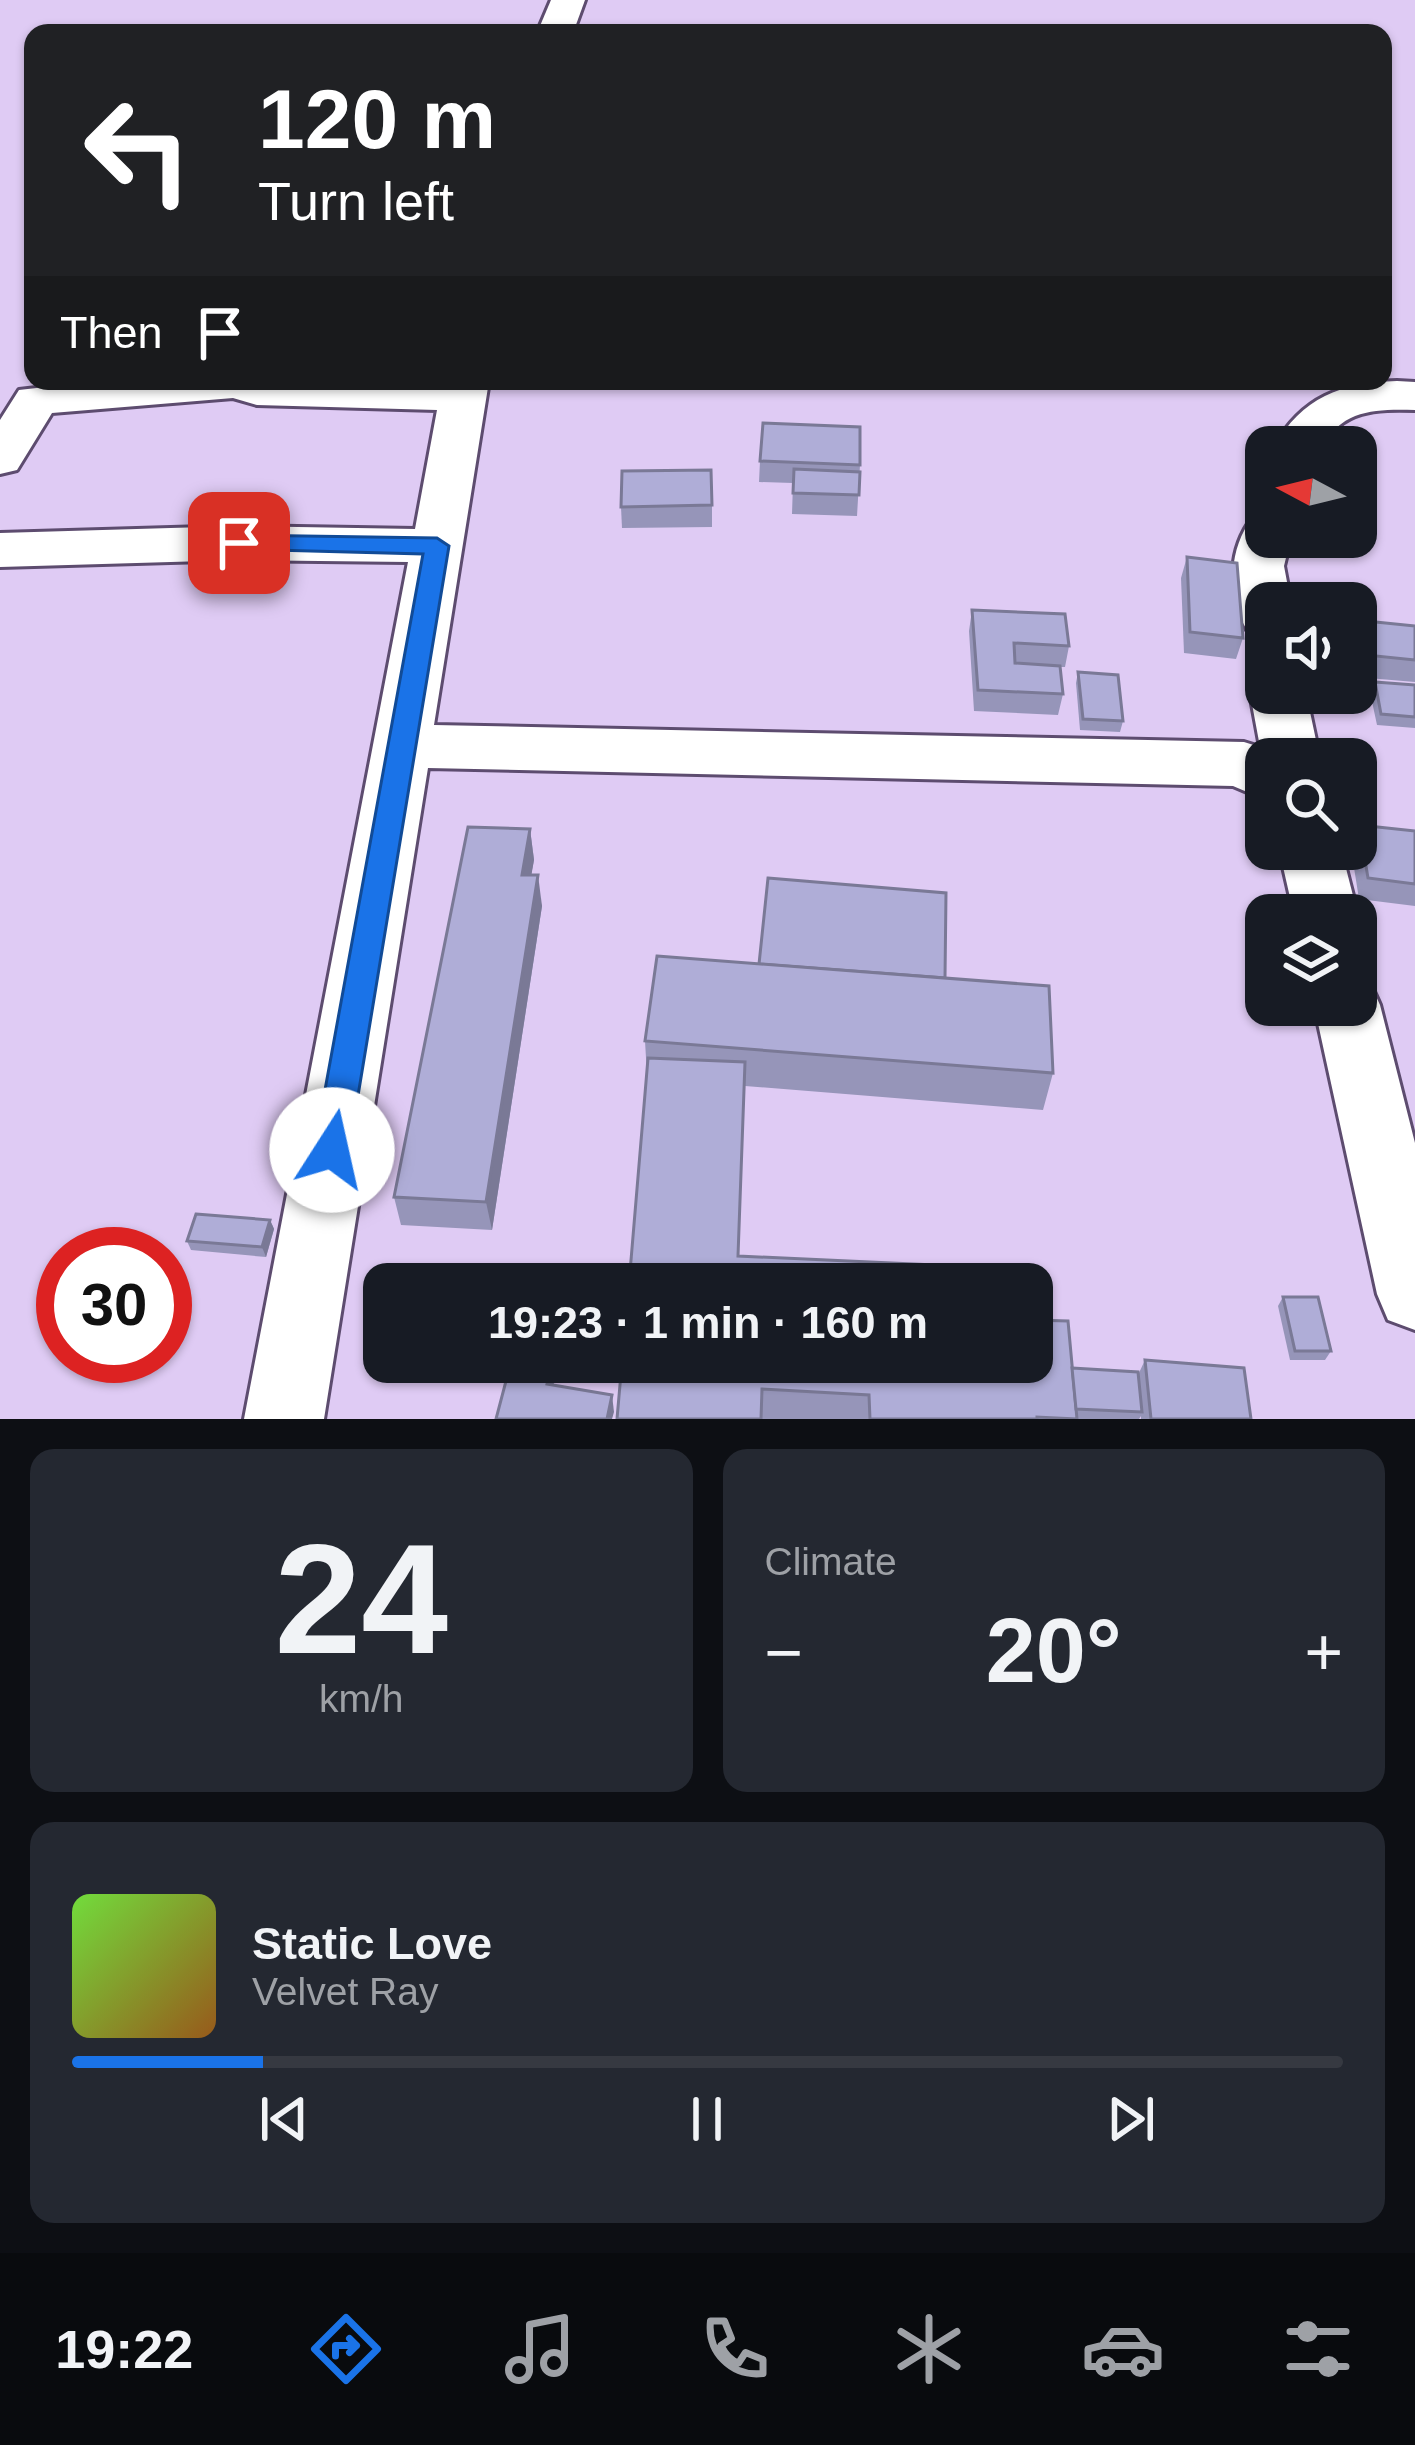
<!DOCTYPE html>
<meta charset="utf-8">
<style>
:root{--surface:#171b24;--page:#242831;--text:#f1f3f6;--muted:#9ea1a6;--line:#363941;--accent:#1a73e8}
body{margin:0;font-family:Arial,sans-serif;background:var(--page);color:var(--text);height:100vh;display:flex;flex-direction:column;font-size:45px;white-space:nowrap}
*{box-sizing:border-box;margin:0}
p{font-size:39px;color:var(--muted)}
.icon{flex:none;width:66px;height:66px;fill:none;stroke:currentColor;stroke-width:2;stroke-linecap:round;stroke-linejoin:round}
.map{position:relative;height:1419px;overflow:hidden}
.details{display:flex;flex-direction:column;gap:30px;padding:30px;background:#0d0f14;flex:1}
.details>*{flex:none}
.banner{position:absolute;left:24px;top:24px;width:1368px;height:366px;border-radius:24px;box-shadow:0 3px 9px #0004;background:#202124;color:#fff;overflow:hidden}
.needle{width:78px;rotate:277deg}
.controls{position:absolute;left:1245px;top:426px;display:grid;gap:24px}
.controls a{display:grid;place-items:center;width:132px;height:132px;border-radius:24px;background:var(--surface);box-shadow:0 3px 9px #0004;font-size:60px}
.speed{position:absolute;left:36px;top:1227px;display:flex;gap:24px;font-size:60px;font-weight:700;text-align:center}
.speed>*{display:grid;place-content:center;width:156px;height:156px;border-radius:50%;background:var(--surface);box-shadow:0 3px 9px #0004;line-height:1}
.speed .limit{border:18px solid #d22;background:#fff;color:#111}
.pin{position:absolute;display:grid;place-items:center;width:102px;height:102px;color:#fff;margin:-51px;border-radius:24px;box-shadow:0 6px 18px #0006}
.me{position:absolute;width:132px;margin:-66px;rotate:10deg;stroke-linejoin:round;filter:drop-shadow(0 0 9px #0008)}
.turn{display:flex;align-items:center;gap:42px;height:252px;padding:0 36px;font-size:54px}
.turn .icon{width:156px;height:156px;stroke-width:2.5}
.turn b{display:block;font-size:84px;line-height:102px}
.then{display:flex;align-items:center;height:114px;padding:0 36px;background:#0003;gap:24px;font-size:45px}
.big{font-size:90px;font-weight:600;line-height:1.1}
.details .tile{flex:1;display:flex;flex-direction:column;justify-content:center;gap:18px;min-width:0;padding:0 42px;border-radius:24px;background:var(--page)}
.details .dial{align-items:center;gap:0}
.dial b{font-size:156px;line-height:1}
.song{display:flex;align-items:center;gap:36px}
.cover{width:144px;height:144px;border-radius:18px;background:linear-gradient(135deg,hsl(100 70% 55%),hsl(30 70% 35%))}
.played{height:12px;border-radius:6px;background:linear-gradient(90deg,var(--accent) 15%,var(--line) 15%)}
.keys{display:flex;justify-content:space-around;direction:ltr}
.heat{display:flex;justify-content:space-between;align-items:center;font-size:66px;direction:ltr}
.details .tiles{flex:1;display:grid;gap:30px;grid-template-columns:1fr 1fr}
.tile:last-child{grid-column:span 2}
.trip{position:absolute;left:363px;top:1263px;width:690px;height:120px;border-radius:24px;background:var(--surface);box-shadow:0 3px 9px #0004;font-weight:600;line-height:120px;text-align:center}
.tabs{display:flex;height:192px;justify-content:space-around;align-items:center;background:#090b0e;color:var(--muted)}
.tabs .icon{width:84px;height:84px}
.tabs .selected{color:var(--accent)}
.tabs b{font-size:54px;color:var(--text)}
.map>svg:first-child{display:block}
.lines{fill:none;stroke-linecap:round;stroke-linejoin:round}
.minor-casing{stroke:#5d4c6f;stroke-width:6}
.minor{fill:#fff;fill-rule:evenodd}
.wall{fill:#9695b9}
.shaded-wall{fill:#7a7996}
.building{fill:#afadd7;stroke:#7a7996;stroke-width:3}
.route{fill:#1a73e8;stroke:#114b97;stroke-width:3}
</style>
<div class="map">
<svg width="1415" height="1419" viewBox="0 0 1415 1419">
<rect width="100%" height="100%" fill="#dfcbf4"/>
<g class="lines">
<g class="minor-casing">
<g id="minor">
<path d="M551,0h34l-12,33h-36z"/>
<path d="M98,381h391l-55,344 810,17 16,5 -10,-54 8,-14 8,-3v17h40l14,66h-54v41l-33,-14 -805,-18 -104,651h-80l164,-857 -169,-2 -239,7v-34l239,-7 176,3 22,-119 -180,-5 -24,-7 -181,15 -35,57 -17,4v-54l19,-30z"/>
<path d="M1397,381l18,1v28c-38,-1 -73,-1 -93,37h-48c28,-50 67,-64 123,-66z"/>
<path d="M1266,519v18h25l-7,29 7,37h-25v32l-19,-5c-19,-31 -19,-75 1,-106z"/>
<path d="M1279,849h62l17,66 -2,4 -62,-4z"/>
<path d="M1356,980l15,5 9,20 35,138v187l-27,-10 -11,-26 -63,-289h42z"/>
</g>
</g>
<use href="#minor" class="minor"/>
</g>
<g class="wall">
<path d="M760,461l100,4 -3,51 -65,-2 1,-31 -34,-1z"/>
<path d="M712,505v22l-90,1 -1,-21z"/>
<path d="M1187,557l56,81 -7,21 -52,-6 -3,-75z"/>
<path d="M1294,586l45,17h-47l-1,-6z"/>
<path d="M972,610l97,36 -4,21h-5l3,27 -5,21 -84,-4 -5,-80z"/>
<path d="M1356,620l59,6v56l-59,-5z"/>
<path d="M1078,672l45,49 -3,11 -40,-2 -4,-47z"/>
<path d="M1375,682l40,3v43l-38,-3 -7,-33z"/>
<path d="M1359,825l56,6v75l-56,-7 -8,-50h5v-16z"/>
<path d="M530,829l4,31 -3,15 11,31 -50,324 -91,-5 -7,-28z"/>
<path d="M945,978l108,95 -10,37 -298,-24 -116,198 18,-209 -2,-34z"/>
<path d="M270,1220l4,9 -8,28 -75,-7 -4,-9z"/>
<path d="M1283,1297l48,54 -6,9h-35l-12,-54z"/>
<path d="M1145,1360l106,59h-110v-3l-2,3h-522l5,-57 450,6 66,7z"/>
</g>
<g class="shaded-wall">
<path d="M530,829l4,31 -8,46 -4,-31z"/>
<path d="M538,875l4,31 -50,324 -6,-28z"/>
<path d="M270,1220l4,9 -8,28 -4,-10z"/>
<path d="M553,1362l2,17 -6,22 -2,-17z"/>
<path d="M612,1395l2,17 -2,7h-5z"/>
</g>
<g class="building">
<path d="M763,423l97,4v38l-100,-4z"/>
<path d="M794,469l66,3 -1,23 -66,-2z"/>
<path d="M711,470l1,35 -91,2 1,-36z"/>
<path d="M1187,557l50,6 6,75 -53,-6z"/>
<path d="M1294,586l42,2 3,15h-41z"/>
<path d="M972,610l93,4 4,32 -55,-3 1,20 45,3 3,28 -85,-4z"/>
<path d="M1356,620l59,6v34l-59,-6z"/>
<path d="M1078,672l40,3 5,46 -40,-2z"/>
<path d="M1375,682l40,3v32l-34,-3z"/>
<path d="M1359,825l56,6v53l-47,-6z"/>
<path d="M468,827l62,2 -8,46h16l-52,327 -92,-5z"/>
<path d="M768,878l178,15 -1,85 -186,-14z"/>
<path d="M657,956l392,30 4,87 -408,-32z"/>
<path d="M648,1058l97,4 -7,194 239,11 1,17h-349z"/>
<path d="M196,1214l74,6 -8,27 -75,-6z"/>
<path d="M1283,1297h35l13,54h-36z"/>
<path d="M1032,1320l36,1 9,98 -40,-2v2h-167l-1,-24 -107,-6 -1,30h-144l5,-57h410z"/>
<path d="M1145,1360l99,8 7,51h-100z"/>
<path d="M511,1362h42l-6,22 65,11 -5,24h-111z"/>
<path d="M1072,1368l66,4 4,40 -66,-3z"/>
</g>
<path class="route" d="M239,535l198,3 12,8 -100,604 -5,11 -12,4 -13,-4 -5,-11 109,-596 -193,-5 -3,-6z"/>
</svg>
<div class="controls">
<a><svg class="needle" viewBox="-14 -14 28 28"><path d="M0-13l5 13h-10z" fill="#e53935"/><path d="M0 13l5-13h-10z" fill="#9ea1a6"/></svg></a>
<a><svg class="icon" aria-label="sound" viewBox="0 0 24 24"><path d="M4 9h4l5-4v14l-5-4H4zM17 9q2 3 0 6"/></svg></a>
<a><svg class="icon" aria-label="search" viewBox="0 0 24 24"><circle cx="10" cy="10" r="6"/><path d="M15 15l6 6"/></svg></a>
<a><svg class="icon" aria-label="layers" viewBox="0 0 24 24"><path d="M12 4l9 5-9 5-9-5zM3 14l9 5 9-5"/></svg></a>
</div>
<div class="speed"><div class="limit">30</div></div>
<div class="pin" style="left:239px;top:543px;background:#d93025"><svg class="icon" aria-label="arrive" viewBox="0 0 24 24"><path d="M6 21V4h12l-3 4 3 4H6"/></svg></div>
<svg class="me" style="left:332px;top:1150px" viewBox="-20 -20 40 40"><circle r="19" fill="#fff"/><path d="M0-13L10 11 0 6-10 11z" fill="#1a73e8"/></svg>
<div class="trip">19:23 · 1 min · 160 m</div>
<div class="banner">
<div class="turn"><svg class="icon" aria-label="left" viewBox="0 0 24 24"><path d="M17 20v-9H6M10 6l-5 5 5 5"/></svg><div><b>120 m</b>Turn left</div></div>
<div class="then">Then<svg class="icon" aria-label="arrive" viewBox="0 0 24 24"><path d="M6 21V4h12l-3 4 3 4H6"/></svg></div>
</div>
</div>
<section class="details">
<div class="tiles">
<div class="tile dial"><b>24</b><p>km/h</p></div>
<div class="tile"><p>Climate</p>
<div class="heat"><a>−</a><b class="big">20°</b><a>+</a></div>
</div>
<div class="tile">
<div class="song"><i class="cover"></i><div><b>Static Love</b><p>Velvet Ray</p></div></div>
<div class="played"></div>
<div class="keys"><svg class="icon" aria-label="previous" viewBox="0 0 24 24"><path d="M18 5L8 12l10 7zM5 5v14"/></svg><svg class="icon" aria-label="pause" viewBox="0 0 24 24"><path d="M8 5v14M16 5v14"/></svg><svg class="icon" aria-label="next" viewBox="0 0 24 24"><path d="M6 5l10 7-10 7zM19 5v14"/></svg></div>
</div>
</div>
</section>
<nav class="tabs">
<b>19:22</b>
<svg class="icon selected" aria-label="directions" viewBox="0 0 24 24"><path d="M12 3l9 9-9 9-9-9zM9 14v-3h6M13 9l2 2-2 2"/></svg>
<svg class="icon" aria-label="music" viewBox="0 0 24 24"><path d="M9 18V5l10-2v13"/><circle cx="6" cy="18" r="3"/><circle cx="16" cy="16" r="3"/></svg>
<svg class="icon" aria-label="phone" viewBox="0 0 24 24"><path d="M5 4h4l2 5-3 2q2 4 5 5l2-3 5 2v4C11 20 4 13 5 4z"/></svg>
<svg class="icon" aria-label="climate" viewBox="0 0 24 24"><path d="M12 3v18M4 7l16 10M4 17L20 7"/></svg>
<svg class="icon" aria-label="car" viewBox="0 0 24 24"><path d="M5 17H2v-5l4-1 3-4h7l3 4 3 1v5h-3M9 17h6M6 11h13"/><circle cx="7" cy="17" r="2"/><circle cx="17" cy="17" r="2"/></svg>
<svg class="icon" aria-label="filters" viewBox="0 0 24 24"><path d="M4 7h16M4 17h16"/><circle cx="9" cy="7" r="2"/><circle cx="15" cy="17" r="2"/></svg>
</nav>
